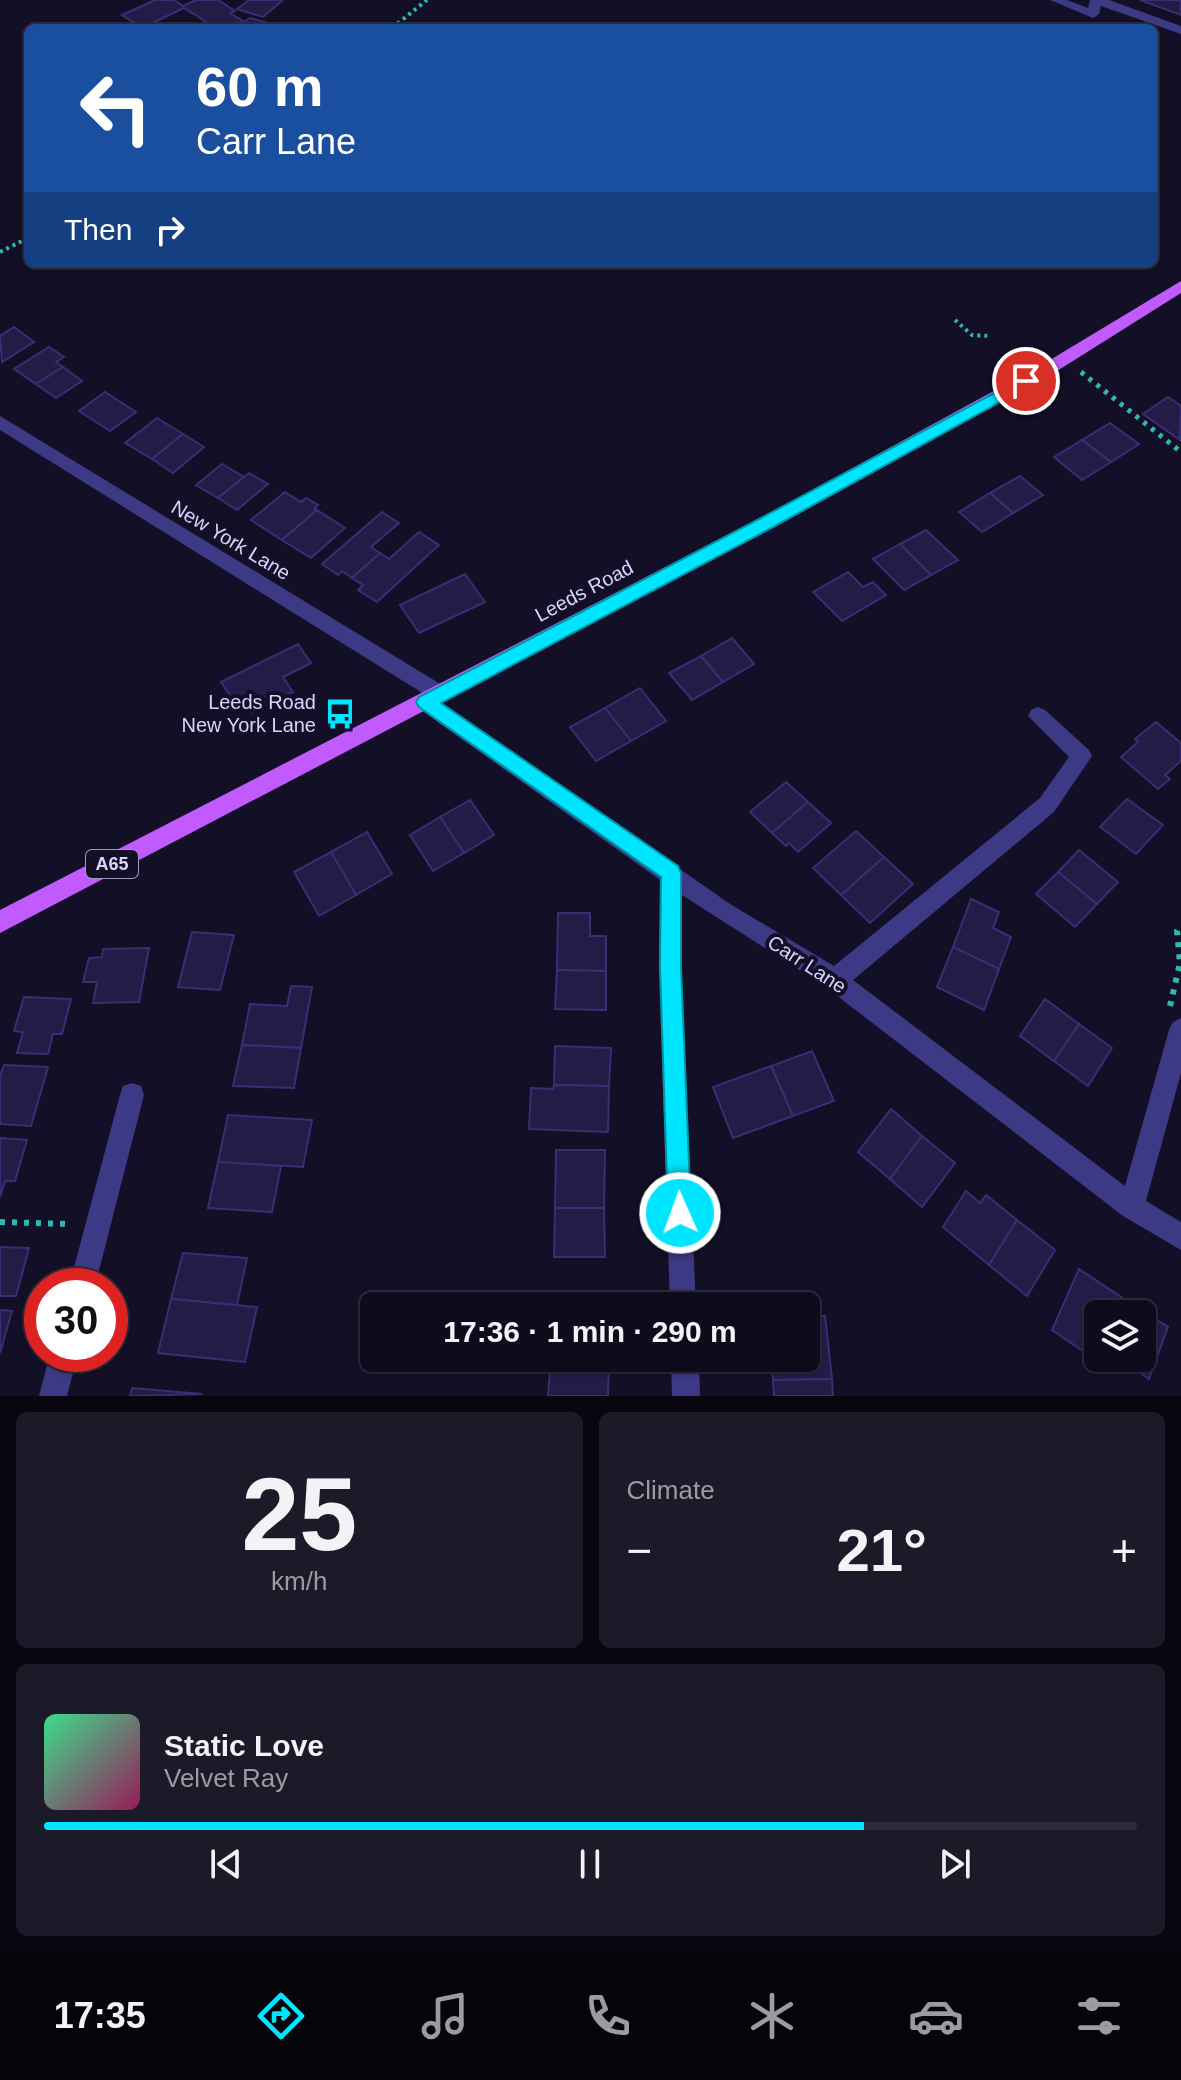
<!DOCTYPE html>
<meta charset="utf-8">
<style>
:root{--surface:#0e0b1c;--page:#1c1929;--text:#f1f3f6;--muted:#9b9ba3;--line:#2e2b3b;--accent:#00e5ff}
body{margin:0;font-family:Arial,sans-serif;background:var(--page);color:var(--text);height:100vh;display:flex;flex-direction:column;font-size:30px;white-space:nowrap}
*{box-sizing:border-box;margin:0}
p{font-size:26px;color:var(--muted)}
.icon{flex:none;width:44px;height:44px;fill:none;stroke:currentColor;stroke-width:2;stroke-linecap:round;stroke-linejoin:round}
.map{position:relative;height:1396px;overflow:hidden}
.side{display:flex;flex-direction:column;gap:16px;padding:16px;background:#08060f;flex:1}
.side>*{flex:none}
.top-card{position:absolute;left:24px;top:24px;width:1134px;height:244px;border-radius:12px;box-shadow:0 2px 6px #0004,0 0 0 2px var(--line);background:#1a4fa0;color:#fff;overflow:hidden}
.controls{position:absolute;left:1084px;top:1300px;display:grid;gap:16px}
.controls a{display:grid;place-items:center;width:72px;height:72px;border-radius:12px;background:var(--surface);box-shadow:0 2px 6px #0004,0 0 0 2px var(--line);font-size:40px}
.speed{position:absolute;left:24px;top:1268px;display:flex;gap:16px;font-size:40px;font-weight:700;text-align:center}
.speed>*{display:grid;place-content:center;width:104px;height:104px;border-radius:50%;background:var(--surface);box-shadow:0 2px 6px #0004,0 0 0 2px var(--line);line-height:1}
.speed .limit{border:12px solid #d22;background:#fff;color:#111}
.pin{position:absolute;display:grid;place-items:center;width:68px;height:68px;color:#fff;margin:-34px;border:4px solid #fff;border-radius:50%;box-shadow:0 2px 8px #0007}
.me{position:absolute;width:88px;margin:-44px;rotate:358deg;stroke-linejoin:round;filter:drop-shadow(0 0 6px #0008)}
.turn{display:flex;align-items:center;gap:28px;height:168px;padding:0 40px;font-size:36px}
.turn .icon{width:104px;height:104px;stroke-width:2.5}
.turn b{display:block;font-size:56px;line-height:68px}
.then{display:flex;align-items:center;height:76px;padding:0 40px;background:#0003;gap:16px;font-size:30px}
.big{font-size:60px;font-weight:700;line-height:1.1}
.side .tile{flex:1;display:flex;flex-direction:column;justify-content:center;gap:12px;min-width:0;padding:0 28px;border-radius:12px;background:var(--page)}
.side .dial{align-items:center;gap:0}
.dial b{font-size:104px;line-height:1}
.song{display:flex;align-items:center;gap:24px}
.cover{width:96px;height:96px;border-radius:12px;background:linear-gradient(135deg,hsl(150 70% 55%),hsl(330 70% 35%))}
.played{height:8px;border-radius:4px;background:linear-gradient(90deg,var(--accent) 75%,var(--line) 75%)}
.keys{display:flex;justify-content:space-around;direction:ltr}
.heat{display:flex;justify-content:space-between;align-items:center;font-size:44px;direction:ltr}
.side .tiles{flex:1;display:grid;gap:16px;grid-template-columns:1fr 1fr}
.tile:last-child{grid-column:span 2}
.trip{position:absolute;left:360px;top:1292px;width:460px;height:80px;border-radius:12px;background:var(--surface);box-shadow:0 2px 6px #0004,0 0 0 2px var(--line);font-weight:700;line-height:80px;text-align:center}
.menu{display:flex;height:128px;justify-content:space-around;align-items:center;background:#06040b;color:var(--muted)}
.menu .icon{width:56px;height:56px}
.menu .on{color:var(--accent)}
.menu b{font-size:36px;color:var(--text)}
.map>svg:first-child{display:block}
.building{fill:#241b47;stroke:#3b2d73;stroke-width:2}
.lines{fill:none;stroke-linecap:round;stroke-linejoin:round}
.path-far2{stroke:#2fb8b0;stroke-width:4;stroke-dasharray:3 4;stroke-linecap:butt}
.path-far1{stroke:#2fb8b0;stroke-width:5;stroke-dasharray:4 6;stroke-linecap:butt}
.path{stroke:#2fb8b0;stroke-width:6;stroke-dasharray:5 7;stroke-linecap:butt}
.minor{fill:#3d3a85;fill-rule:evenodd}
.major{fill:#c25bff;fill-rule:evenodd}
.route{fill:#00e5ff;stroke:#0095a6;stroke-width:2}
.labels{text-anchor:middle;stroke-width:8;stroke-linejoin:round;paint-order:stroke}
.shield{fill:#130f26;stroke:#9e99be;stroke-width:2}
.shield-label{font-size:18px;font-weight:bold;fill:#d9d4ff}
.street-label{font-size:20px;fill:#d9d4ff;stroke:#130f26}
.poi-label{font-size:20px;fill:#d9d4ff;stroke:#130f26;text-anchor:end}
</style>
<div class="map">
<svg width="1181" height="1396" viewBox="0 0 1181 1396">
<rect width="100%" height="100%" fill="#130f26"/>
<g class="building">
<path d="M155,0h19l9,6 13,-6h22l17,11 -5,2 13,8 -15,7h-29l9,-5 -24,-15 -42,20 -20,-13z"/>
<path d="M249,0h34l-20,17 -26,-8z"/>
<path d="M1140,0h41v15z"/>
<path d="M250,18l26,7 -17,3 -16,-5z"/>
<path d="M14,327l20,15 -32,20 -2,-26z"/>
<path d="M49,347l15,10 -8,5 7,5 -27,17 -22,-15z"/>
<path d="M63,367l19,14 -26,17 -20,-14z"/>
<path d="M105,392l31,20 -26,19 -31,-20z"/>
<path d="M1168,397l13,9 -1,34 -37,-26z"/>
<path d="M157,418l26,16 -31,25 -27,-16z"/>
<path d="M1110,423l29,21 -28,18 -29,-22z"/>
<path d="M183,434l21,13 -31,26 -21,-14z"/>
<path d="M1082,440l29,22 -29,18 -28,-23z"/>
<path d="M222,464l22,13 -26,21 -22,-13z"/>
<path d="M249,473l19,11 -31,26 -19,-12z"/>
<path d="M1020,476l23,19 -30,18 -23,-20z"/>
<path d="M285,492l16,10 5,-4 12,7 -4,4 3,1 -35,30 -31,-20z"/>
<path d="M990,493l23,20 -31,19 -23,-20z"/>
<path d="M317,510l28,18 -34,30 -29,-18z"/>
<path d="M382,512l17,11 -28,24 9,6 -28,25 -10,-7 -4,4 -16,-11z"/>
<path d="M926,530l32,30 -27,15 -31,-31z"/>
<path d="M419,532l20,13 -62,57 -19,-12 5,-5 -11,-7 28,-25 9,6z"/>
<path d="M900,544l31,31 -27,15 -31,-31z"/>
<path d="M848,572l15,15 10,-5 13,13 -44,26 -29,-29z"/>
<path d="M465,574l20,28 -66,31 -19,-28z"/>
<path d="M732,638l22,26 -31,18 -22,-26z"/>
<path d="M298,644l13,19 -28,14 10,15 -41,21 -10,-15 -8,4 -13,-20z"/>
<path d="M701,656l22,26 -31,18 -23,-27z"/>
<path d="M640,688l26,33 -35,20 -26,-33z"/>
<path d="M605,708l26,33 -35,20 -26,-34z"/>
<path d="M1156,722l25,21v18l-16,14 5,4 -12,10 -37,-32 17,-15 -3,-3z"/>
<path d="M786,782l22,20 -36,31 -22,-21z"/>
<path d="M1127,799l36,26 -27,29 -36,-27z"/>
<path d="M470,800l24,35 -30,18 -24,-36z"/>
<path d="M808,802l23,21 -33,29 -9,-9 -3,3 -14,-13z"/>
<path d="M440,817l24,36 -31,18 -23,-36z"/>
<path d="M856,831l28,26 -43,38 -28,-27z"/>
<path d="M367,832l25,42 -36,21 -25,-43z"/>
<path d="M1079,850l39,32 -21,22 -39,-32z"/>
<path d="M331,852l25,43 -37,21 -25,-44z"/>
<path d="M884,857l29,27 -43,39 -29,-28z"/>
<path d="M1058,872l39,32 -22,23 -39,-33z"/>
<path d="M971,899l28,13 -6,16 18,9 -12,32 -46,-22z"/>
<path d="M558,913h32v23h16v35l-49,-1z"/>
<path d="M192,932l42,3 -14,55 -42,-3z"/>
<path d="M953,947l46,22 -15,41 -47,-23z"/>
<path d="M149,948l-10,54 -46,1 4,-21h-14l6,-24 13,-1 1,-8z"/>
<path d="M557,970l49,1v39l-51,-1z"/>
<path d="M291,986l21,1 -11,61 -59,-3 8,-41 37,2z"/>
<path d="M24,997l47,2 -9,35h-9l-5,20 -31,-1 6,-21 -9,-1z"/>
<path d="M1045,999l34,25 -25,37 -34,-25z"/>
<path d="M1079,1024l33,24 -24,38 -34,-25z"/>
<path d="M242,1045l59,3 -7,40 -61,-2z"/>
<path d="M555,1046l56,2 -2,38 -55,-1z"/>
<path d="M812,1051l22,50 -41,15 -22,-50z"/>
<path d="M4,1065l44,2 -17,59 -31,-2v-48z"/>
<path d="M771,1066l22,50 -60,22 -20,-51z"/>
<path d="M554,1085l55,1 -1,46 -79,-3 2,-41 22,1z"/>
<path d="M891,1109l31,27 -32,43 -32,-27z"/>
<path d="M228,1115l84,5 -9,47 -85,-5z"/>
<path d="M922,1136l33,27 -33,44 -32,-28z"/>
<path d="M0,1138l27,2 -12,41h-10l-5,16z"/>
<path d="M556,1150h49l-1,58h-49z"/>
<path d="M218,1162l63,4 -9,46 -64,-4z"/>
<path d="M966,1191l14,12 6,-8 31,25 -28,45 -46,-38z"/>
<path d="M555,1208h49l1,49h-51z"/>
<path d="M1017,1220l38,30 -28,46 -38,-31z"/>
<path d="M0,1247l29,1 -13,48h-16z"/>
<path d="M183,1253l64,5 -10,47 -66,-6z"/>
<path d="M1079,1269l51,34 -4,11h-28v31l-3,-2 -5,13 -38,-26z"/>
<path d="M171,1299l86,8 -12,55 -87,-9z"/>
<path d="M1130,1303l38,24 -19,52 -31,-21h24v-44h-16z"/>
<path d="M0,1310l12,1 -12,42z"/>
<path d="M806,1316h19l7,63 -59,1 -2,-22h35z"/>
<path d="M551,1358l58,1 -1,37h-60z"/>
<path d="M832,1379l1,17h-59l-1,-16z"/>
<path d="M132,1388l70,6 -72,2z"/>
</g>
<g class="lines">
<g class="path-far2">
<path d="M392,28l35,-28"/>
<path d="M0,252l28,-14"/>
<path d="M955,320l17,15 19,1"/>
</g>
<path class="path-far1" d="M1081,372l100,80"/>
<g class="path">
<path d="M1170,1006l10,-43 -3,-32 4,-6"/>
<path d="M0,1222l69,2"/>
</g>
<g class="minor">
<path d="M1050,0h17l21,8 2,-8h19l72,26v8l-80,-28 -2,8 -6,4z"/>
<path d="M0,416l447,272 3,6 -3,6 -6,2 289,202 104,62 206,-168 29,-41 -41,-41 3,-6 7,-3 7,3 44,40 3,6 -38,56 -201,168 272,206 44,-156 4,-8 8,-4v55l-35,128 35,21v28l-58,-34 -296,-228 -145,-93 -1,72 15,339h-26l-11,-339 1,-87 -242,-172 -3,-6 9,-8 -424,-264z"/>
<path d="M132,1083l9,3 3,9 -49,191h-26l51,-191 3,-9z"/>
<path d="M50,1354h28l-11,42h-28z"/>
<path d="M671,1358h28l1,38h-28z"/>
</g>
<path class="major" d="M1181,281v12l-124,78 -284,157 -773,405v-23l761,-392 284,-155z"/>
</g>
<path class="route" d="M1026,376l7,5 -2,4 -258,142 -332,176 237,163 3,7v94l10,246 -3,9 -8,3 -9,-3 -3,-9 -8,-246 1,-90 -242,-170 -3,-5 3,-5 342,-179z"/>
<defs>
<g id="bus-bare" transform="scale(2.4)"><path d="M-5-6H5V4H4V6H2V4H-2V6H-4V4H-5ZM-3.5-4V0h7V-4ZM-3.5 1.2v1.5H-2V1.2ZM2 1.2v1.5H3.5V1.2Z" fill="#00e5ff" stroke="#130f26" stroke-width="2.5" paint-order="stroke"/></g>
</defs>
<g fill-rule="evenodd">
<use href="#bus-bare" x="340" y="714"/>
</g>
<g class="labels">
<rect class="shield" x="86" y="850" width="52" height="28" rx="6"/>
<g class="shield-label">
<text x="112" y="870">A65</text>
</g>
<g class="street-label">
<text transform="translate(231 540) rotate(31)" y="7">New York Lane</text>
<text transform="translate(584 591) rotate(-28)" y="7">Leeds Road</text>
<text transform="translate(807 964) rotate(33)" y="7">Carr Lane</text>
</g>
<g class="poi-label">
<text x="316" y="709">Leeds Road<tspan x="316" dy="23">New York Lane</tspan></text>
</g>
</g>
</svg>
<div class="controls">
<a><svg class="icon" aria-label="layers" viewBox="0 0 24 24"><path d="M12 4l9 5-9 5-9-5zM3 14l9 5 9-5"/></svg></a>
</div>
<div class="speed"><div class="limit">30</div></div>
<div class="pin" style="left:1026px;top:381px;background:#d93025"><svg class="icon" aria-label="arrive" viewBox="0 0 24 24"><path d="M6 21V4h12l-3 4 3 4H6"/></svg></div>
<svg class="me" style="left:680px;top:1213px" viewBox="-20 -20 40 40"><circle r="17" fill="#00e5ff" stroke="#fff" stroke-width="3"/><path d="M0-11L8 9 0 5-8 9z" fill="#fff"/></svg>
<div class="trip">17:36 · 1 min · 290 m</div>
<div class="top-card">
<div class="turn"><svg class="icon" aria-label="left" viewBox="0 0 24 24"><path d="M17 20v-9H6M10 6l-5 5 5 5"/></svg><div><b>60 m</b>Carr Lane</div></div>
<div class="then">Then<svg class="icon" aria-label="right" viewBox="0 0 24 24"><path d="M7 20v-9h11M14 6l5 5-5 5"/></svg></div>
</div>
</div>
<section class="side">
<div class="tiles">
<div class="tile dial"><b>25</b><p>km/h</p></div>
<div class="tile"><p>Climate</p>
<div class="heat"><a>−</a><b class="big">21°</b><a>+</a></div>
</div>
<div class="tile">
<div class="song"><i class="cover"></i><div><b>Static Love</b><p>Velvet Ray</p></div></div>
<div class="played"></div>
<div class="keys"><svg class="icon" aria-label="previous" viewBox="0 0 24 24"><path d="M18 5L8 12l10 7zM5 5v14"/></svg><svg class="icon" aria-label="pause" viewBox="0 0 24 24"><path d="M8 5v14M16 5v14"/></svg><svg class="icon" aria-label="next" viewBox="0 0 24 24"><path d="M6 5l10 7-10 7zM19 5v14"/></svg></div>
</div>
</div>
</section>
<nav class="menu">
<b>17:35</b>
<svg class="icon on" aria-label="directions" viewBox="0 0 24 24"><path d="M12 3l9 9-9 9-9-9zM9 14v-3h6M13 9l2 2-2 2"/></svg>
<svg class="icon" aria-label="music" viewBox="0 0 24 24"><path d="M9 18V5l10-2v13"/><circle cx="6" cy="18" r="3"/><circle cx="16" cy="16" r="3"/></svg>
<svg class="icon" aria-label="phone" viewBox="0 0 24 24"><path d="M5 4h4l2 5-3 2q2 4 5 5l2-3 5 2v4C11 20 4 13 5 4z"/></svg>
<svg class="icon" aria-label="climate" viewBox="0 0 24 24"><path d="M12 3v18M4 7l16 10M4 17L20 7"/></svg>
<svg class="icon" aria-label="car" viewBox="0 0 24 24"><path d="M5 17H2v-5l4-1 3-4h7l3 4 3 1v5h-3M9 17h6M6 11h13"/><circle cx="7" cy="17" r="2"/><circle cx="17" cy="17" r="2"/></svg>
<svg class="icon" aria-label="filters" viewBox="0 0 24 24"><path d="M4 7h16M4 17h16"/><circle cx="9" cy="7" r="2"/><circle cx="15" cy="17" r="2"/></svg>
</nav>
